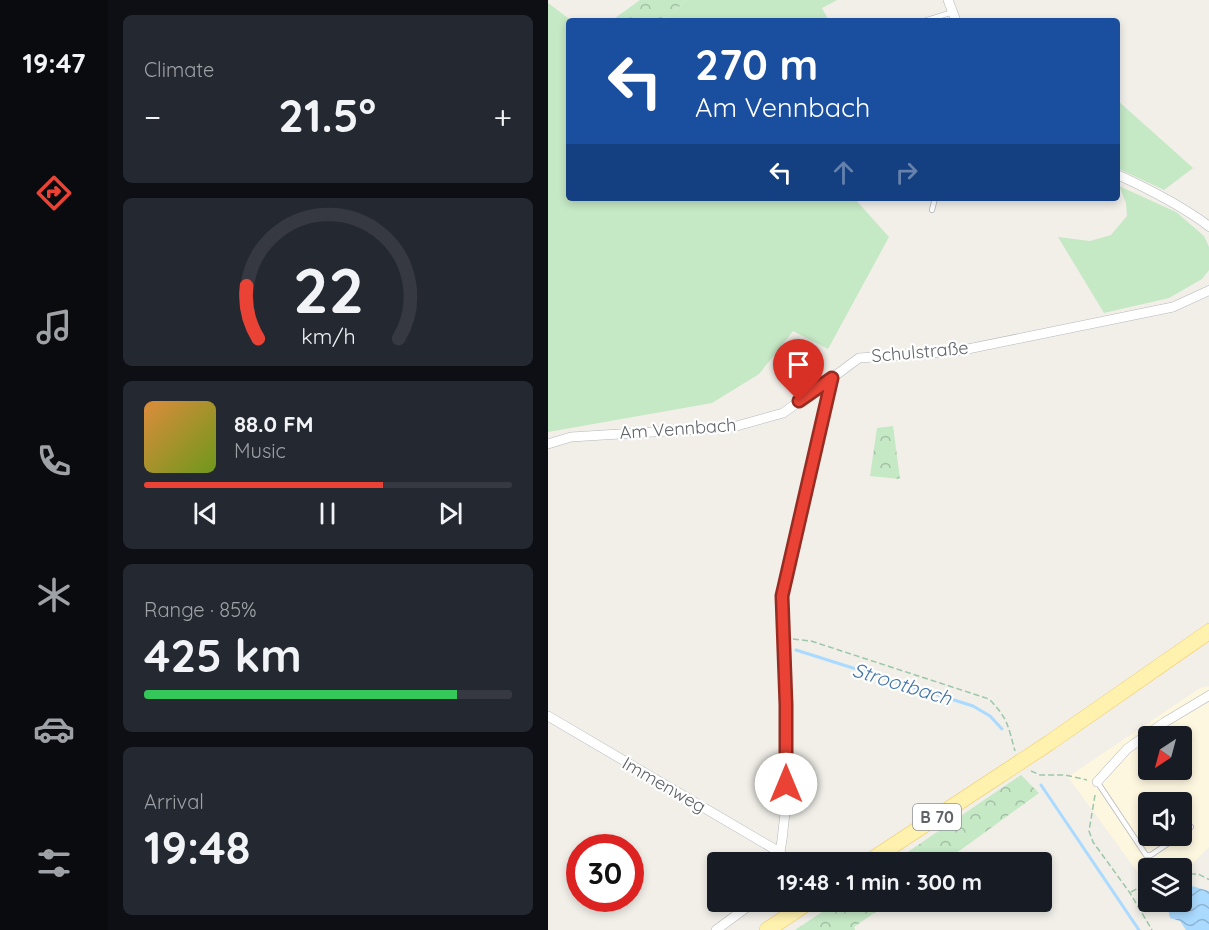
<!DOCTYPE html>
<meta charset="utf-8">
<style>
:root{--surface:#171b24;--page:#242831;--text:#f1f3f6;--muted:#9ea1a6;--line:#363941;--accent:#ea4335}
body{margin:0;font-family:Quicksand,sans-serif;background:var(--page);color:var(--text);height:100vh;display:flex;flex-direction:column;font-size:22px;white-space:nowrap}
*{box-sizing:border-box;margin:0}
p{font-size:20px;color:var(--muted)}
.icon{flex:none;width:33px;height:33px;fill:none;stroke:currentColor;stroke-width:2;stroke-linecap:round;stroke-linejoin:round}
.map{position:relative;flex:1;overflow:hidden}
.drawer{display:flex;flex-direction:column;gap:15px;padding:15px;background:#0d0f14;width:440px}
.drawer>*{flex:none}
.hud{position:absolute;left:18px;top:18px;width:554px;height:183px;border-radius:6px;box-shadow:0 3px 9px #0003;background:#1a4fa0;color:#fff;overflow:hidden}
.needle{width:39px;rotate:216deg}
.buttons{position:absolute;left:590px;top:726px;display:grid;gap:12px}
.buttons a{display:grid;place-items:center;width:54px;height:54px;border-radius:6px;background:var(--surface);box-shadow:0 3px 9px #0003;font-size:30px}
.speed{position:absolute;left:18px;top:834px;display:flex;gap:12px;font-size:30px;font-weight:700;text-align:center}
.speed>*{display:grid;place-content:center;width:78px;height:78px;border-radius:50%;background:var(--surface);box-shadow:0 3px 9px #0003;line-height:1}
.speed .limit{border:9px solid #d22;background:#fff;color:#111}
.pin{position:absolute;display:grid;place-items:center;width:51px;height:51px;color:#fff;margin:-62px -26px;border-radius:50% 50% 50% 0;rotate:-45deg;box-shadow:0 0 6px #0007}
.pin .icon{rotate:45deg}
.me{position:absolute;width:66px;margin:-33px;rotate:0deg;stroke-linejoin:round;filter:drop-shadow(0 0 4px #0008)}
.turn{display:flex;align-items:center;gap:21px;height:126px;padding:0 30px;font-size:27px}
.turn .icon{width:78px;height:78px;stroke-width:2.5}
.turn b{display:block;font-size:42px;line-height:51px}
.lanes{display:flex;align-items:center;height:57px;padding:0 30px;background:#0003;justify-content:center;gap:30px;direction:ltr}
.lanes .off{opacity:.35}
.big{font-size:45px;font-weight:700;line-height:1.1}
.drawer .card{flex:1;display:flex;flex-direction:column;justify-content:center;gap:9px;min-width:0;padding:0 21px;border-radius:9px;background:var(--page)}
.drawer .dial{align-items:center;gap:0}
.dial svg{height:156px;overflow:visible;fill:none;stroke:var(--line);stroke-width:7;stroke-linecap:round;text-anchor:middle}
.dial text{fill:var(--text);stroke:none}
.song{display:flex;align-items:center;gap:18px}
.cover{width:72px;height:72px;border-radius:9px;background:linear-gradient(135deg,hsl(30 70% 55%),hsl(80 70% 35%))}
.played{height:6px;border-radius:3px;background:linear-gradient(90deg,var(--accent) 65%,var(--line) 65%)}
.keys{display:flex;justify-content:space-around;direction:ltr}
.heat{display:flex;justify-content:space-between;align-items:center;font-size:33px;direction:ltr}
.charge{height:9px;border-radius:4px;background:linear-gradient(90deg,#34c759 85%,var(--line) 0)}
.trip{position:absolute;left:159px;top:852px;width:345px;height:60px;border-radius:6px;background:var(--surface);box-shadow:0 3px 9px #0003;font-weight:700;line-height:60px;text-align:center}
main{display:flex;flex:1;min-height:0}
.tabs{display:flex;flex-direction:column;width:108px;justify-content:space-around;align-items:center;background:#090b0e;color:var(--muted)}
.tabs .icon{width:42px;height:42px}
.tabs .selected{color:var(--accent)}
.tabs b{font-size:27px;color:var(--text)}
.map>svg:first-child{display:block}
.commercial{fill:#fef7e0;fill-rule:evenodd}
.grass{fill:#c5e8c5}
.forest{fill:url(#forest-crowns)}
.water{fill:url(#water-waves)}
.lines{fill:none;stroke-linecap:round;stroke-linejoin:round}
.stream{stroke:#aadaff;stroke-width:3}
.service-casing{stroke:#b5b8bc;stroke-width:6}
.minor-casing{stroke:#b5b8bc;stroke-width:10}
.primary-casing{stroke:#f2c960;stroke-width:16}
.path{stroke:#9cc7a9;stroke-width:1.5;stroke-dasharray:6 3;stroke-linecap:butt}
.service{stroke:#fff;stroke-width:4.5}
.minor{stroke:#fff;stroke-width:9}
.primary{stroke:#fff2af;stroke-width:15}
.primary-bridge-casing{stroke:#f2c960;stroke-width:16;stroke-linecap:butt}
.primary-bridge{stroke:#fff2af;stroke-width:15}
.route-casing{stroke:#982c22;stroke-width:15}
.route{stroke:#ea4335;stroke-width:10}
.labels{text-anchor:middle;stroke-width:4.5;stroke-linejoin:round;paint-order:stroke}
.shield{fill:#fff;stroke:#8f9295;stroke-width:1.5}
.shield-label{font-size:16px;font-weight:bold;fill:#5f6368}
.street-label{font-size:18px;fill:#5f6368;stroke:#fff}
.water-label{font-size:20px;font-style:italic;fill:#4174aa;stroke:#fff}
</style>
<main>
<nav class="tabs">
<b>19:47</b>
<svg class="icon selected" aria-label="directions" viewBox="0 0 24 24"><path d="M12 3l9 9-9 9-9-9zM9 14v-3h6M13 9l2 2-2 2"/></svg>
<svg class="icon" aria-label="music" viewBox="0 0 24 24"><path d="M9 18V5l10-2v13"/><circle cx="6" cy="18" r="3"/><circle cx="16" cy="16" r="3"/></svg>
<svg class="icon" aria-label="phone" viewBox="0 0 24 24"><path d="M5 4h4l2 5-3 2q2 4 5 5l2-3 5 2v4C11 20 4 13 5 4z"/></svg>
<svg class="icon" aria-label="climate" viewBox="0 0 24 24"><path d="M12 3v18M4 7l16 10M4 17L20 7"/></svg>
<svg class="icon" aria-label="car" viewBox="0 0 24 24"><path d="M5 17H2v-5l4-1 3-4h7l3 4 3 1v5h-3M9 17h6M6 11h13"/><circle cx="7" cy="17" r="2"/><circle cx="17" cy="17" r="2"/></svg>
<svg class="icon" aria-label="filters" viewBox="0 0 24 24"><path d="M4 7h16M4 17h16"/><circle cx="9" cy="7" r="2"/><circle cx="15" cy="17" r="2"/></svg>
</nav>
<section class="drawer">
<div class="card"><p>Climate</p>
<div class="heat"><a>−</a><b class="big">21.5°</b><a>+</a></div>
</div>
<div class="card dial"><svg viewBox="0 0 100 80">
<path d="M14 69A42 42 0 1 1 86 69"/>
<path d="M14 69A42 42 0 0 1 8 42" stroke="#ea4335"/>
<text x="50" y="56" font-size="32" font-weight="700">22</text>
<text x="50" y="72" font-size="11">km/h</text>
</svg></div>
<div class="card">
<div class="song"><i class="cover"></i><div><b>88.0 FM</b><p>Music</p></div></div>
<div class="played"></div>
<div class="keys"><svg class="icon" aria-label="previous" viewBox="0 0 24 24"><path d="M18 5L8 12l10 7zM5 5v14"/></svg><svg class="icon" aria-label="pause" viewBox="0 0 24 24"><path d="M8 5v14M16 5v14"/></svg><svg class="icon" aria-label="next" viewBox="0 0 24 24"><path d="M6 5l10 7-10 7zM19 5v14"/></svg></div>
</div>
<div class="card"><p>Range · 85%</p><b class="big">425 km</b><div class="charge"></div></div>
<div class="card"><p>Arrival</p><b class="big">19:48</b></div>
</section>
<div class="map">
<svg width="662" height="930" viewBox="0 0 662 930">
<defs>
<pattern id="forest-crowns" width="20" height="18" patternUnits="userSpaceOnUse" patternTransform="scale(1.5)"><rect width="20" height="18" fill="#c5e8c5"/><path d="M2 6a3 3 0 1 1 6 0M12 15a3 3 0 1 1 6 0" fill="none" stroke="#a3c0a4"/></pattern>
<pattern id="water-waves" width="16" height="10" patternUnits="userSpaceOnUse" patternTransform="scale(1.5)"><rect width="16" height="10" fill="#aadaff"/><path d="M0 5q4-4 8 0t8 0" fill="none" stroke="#8eb4d2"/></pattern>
</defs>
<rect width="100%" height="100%" fill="#f1efe8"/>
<path class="commercial" d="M661,686v161l-19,19 -42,2v7l-6,3 -74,-101 132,-89zM600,736h33v34h-33zM600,802h33v34h-33z"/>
<g class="grass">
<path d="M138,0h151l-15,8 7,13h-170l15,-9z"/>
<path d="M0,3l24,18h-3v177h285l35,39 -61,112 -35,-18 -34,43 -47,29 -164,29z"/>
<path d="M569,100l76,68 -29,22 -47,-22z"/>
<path d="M571,186l57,26 28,24 5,11v23l-7,9 -33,19 -65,15 -46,-76 32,4 21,-6 16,-19 -1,-13z"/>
</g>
<g class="forest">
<path d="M92,0h46l-12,12 -15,9h-48z"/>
<path d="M345,426l7,53 -30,-3 7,-48z"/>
<path d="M473,775l18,18 -95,69h-51z"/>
<path d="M289,902h53l-36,25 1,3h-60z"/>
</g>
<path class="water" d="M633,886h11l17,5v39h-23l-6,-9 -10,-3 -2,-9 -6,-7h19z"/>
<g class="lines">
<g class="stream">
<path d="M248,650l177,56 17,10 12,13"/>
<path d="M493,785l98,145"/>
</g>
<g class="service-casing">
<g id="service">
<path d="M376,21l29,-9"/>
<path d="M384,210l3,-12"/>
<path d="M550,783l48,72h5l28,-19"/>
<path d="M633,834l10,-7"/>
</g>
</g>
<g class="minor-casing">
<g id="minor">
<path d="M400,0l8,21"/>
<path d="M568,174c33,15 65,31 94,53"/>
<path d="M0,444l23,-7 162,-10 50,-14 49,-35"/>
<path d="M0,716l233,137"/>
<path d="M549,782l30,-33 38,-27 45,-27"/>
<path d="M230,862l4,-22 4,-36v-99l-4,-109 50,-218 27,-20 99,-7 215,-44 37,-17"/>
<path d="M168,930l38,-28"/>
</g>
</g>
<g class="primary-casing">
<g id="primary">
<path d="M501,743l161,-112"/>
<path d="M320,862l137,-90"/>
<path d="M219,930l42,-28"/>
</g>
</g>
<g class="path">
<path d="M245,639l18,2 178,58c19,19 19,27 26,52"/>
<path d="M483,771l9,4h25l22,5"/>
<path d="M547,795l-6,36 4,11 37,51 22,37"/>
<path d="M633,874h17l12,6"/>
<path d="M583,892l17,-9"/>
</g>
<use href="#service" class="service"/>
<use href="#minor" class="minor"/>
<use href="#primary" class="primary"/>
<g class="primary-bridge-casing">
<path id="primary-bridge" d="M457,772l44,-29"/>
</g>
<use href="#primary-bridge" class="primary-bridge"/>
</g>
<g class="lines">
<g class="route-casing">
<path id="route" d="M238,784v-79l-4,-109 50,-218 -33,23"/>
</g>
<use href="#route" class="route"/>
</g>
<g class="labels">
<rect class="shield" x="365" y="804" width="48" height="26" rx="4.5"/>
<g class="shield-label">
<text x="389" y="823">B 70</text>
</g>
<g class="street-label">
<text transform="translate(372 352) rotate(-5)" y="6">Schulstraße</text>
<text transform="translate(130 429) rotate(-4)" y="6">Am Vennbach</text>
<text transform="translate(116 785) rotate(30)" y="6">Immenweg</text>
</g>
<g class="water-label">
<text transform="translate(354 684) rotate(17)" y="7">Strootbach</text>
</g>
</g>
</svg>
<div class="buttons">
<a><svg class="needle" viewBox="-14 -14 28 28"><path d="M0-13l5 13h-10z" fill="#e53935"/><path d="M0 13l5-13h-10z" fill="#9ea1a6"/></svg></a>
<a><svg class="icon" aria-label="sound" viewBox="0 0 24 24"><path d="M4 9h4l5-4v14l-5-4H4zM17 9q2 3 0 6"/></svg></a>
<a><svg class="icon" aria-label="layers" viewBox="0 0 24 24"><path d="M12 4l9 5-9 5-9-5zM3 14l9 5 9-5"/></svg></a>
</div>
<div class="speed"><div class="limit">30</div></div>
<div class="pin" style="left:251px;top:401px;background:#d93025"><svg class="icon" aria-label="arrive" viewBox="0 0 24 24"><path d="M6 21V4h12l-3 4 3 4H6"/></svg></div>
<svg class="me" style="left:238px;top:784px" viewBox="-20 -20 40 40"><circle r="19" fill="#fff"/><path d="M0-13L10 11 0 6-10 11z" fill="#ea4335"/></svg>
<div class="trip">19:48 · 1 min · 300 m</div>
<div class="hud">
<div class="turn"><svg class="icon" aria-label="left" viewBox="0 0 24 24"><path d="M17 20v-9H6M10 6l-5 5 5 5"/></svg><div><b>270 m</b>Am Vennbach</div></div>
<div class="lanes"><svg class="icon" aria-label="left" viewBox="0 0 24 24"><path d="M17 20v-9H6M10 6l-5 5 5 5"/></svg><svg class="icon off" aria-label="ahead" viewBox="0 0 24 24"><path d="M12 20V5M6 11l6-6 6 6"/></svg><svg class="icon off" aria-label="right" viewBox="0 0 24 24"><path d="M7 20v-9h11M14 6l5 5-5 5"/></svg></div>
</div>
</div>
</main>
